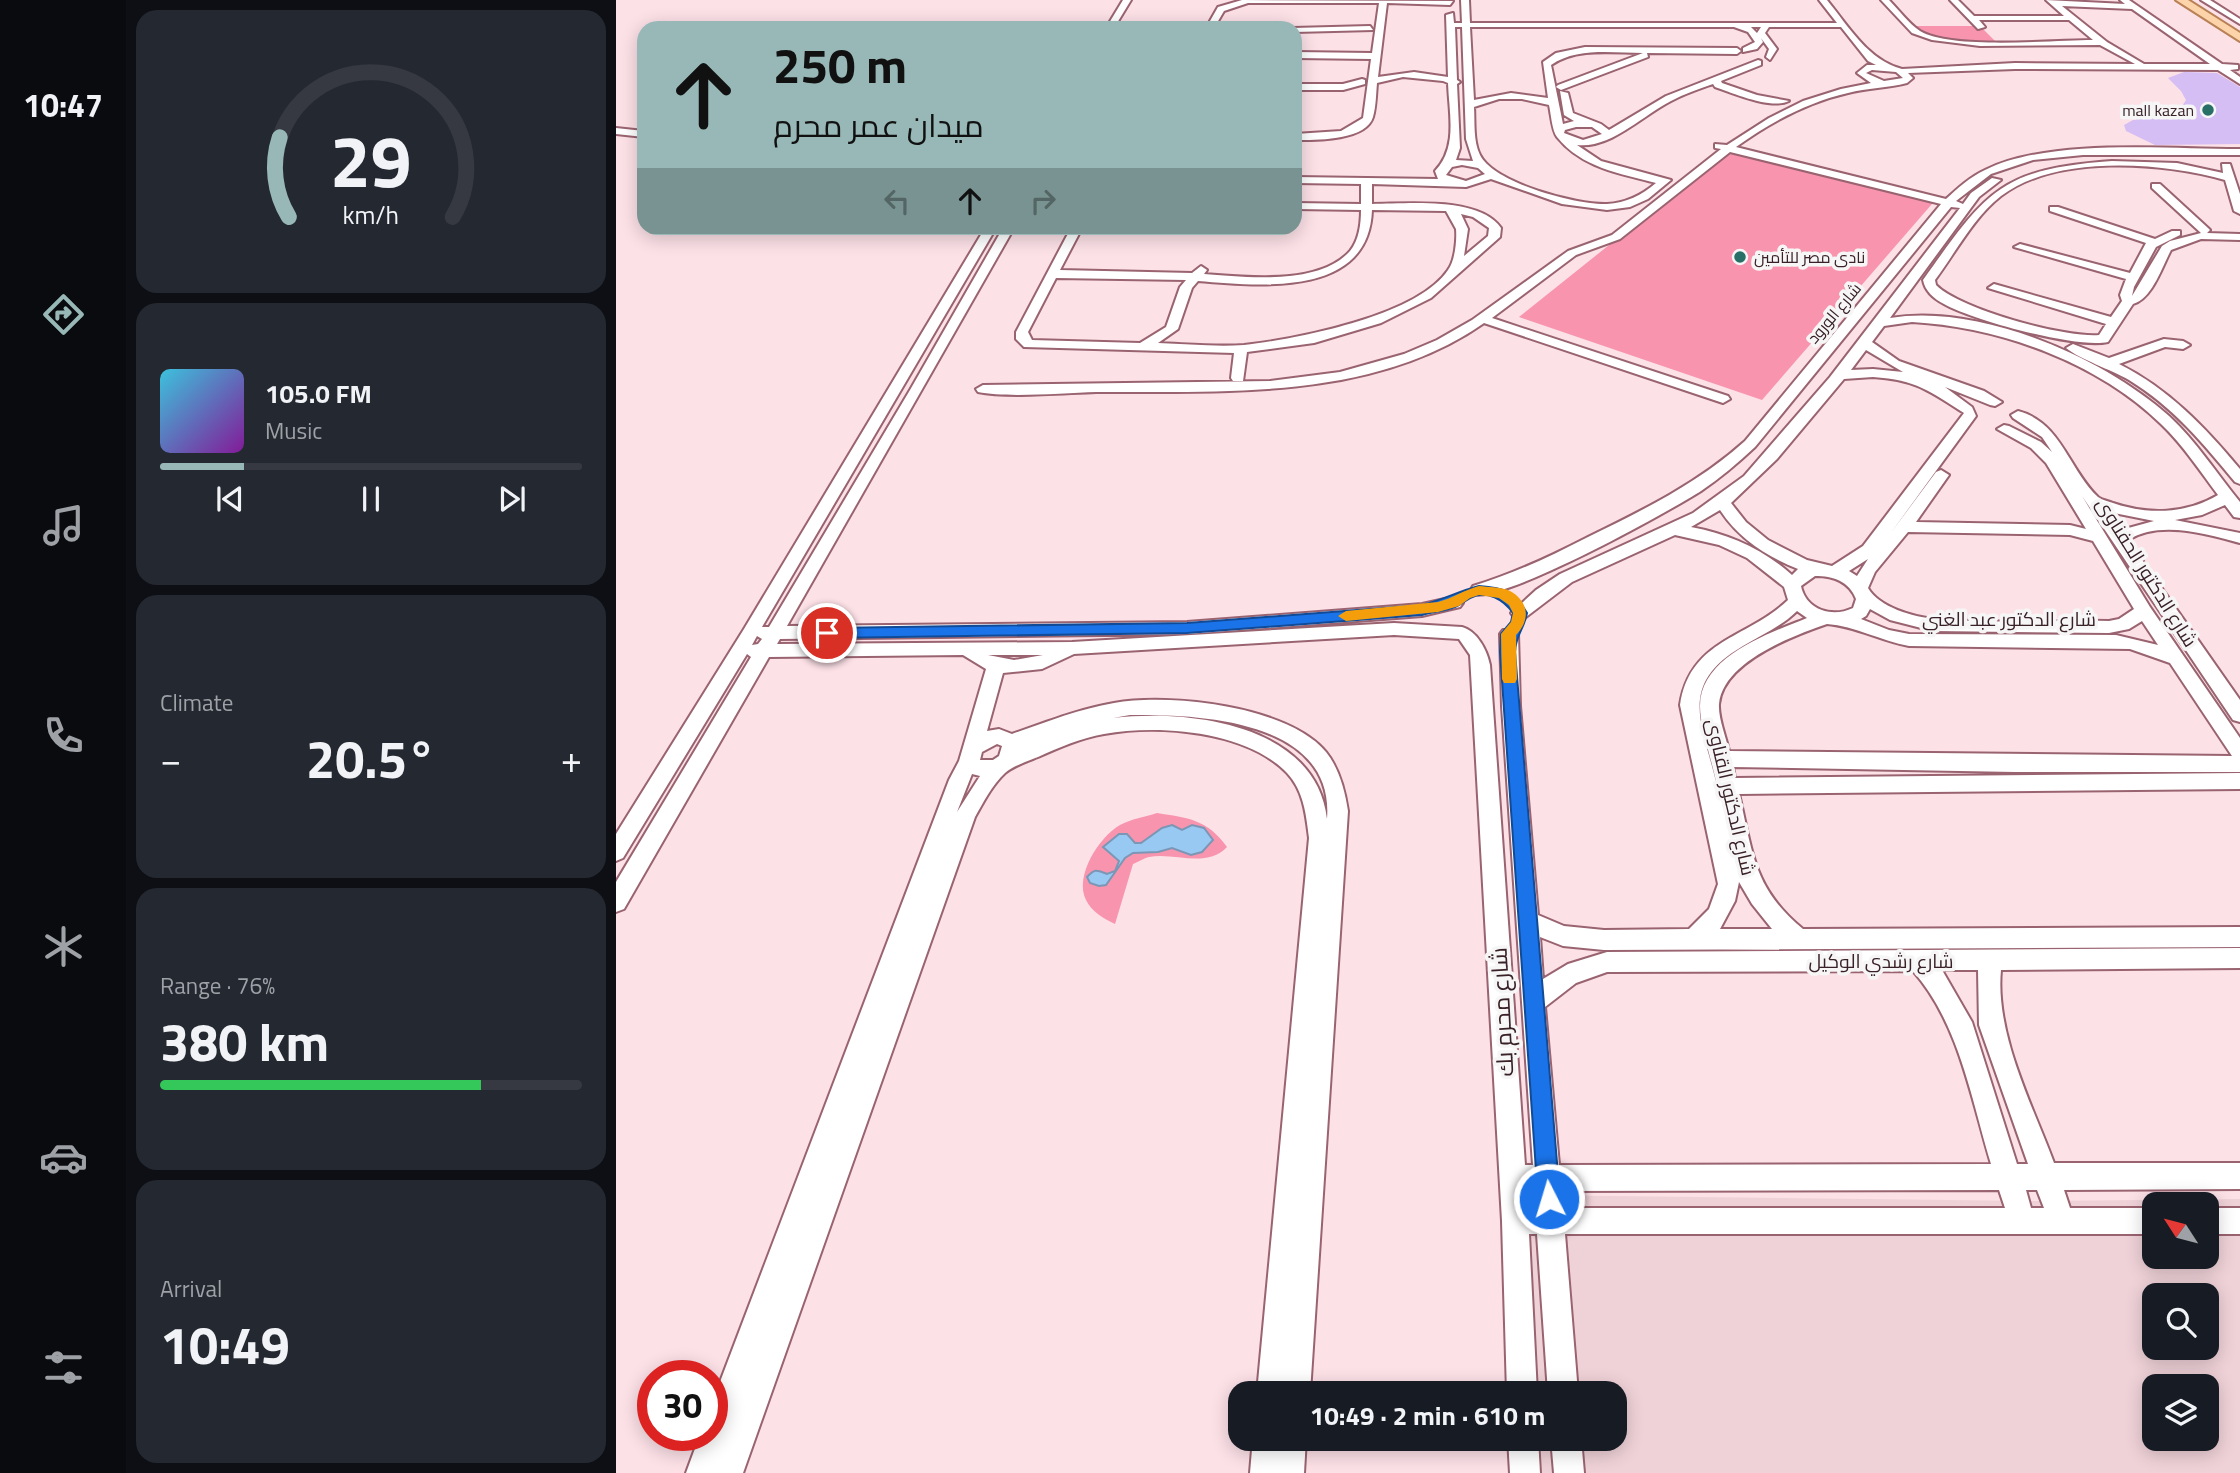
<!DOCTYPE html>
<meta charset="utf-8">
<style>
:root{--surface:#171b24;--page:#242831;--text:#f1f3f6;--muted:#9ea1a6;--line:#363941;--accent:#97b8b6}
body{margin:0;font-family:"Titillium Web",Cairo,sans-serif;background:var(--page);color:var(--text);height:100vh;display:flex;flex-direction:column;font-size:26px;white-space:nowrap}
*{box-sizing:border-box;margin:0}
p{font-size:23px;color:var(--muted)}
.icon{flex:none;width:38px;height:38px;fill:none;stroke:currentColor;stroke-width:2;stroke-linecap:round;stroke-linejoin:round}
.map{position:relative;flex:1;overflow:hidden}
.sheet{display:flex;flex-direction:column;gap:10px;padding:10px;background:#0d0f14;width:490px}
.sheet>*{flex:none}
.hud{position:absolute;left:21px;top:21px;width:665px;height:214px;border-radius:21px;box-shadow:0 4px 18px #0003;background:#97b8b6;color:#111;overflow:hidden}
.needle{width:46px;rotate:306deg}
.fabs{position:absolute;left:1526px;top:1192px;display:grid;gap:14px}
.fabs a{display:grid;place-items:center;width:77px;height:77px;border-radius:14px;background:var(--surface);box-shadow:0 4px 18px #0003;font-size:35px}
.speed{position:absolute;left:21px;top:1360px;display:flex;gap:14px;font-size:35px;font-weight:700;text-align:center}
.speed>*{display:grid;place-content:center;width:91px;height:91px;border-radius:50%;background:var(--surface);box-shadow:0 4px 18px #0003;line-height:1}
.speed .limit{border:10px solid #d22;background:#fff;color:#111}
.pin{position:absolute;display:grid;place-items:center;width:60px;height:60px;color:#fff;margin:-30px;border:4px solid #fff;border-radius:50%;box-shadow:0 2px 7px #0007}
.me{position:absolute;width:77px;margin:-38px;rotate:355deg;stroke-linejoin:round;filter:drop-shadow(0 0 5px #0008)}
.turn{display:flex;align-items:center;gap:24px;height:147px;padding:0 21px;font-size:32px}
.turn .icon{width:91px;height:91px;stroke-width:2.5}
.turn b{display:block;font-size:49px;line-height:60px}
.lanes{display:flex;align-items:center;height:66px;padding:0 21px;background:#0003;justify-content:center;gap:35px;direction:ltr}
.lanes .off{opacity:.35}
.big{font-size:52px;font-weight:700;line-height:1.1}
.sheet .card{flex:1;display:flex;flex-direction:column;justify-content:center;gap:10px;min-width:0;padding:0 24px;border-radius:21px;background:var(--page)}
.sheet .dial{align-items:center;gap:0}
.dial svg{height:182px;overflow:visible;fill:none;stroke:var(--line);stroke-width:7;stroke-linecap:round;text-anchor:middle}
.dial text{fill:var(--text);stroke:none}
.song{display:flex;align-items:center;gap:21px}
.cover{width:84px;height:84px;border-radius:10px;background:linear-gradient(135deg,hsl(190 70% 55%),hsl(290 70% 35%))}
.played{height:7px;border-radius:4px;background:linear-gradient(90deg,var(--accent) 20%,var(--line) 20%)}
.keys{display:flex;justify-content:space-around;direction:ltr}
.heat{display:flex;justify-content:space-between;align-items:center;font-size:38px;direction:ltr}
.charge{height:10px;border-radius:5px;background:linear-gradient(90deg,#34c759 76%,var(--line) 0)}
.trip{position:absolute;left:612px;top:1381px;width:399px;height:70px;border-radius:21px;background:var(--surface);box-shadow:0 4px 18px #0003;font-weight:700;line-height:70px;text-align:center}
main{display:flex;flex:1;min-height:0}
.tab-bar{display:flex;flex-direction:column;width:126px;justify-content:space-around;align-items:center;background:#090b0e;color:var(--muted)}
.tab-bar .icon{width:49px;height:49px}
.tab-bar .current{color:var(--accent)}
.tab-bar b{font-size:32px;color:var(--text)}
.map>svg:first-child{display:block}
.built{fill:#efd2d8;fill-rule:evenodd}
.green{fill:#f894ae}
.water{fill:#98c9f2;stroke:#7c97b5;stroke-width:2}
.building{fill:#d5bef4}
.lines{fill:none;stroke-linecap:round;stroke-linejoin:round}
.minor-casing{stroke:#9a6370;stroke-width:4}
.major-casing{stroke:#b88156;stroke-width:4}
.minor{fill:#fff;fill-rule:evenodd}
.major{fill:#fdd3a9;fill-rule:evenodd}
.route{fill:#1a73e8;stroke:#114b97;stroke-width:2}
.slow{fill:#f59e0b}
.poi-dot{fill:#287067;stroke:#f6f6f6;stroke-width:2.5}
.labels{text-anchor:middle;stroke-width:7;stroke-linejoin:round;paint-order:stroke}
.far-poi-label{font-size:16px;fill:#392127;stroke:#f6f6f6;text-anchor:end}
.far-street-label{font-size:16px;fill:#392127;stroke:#f6f6f6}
.street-label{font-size:19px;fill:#392127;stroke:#f6f6f6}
.near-street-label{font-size:23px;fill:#392127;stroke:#f6f6f6}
</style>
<main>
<nav class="tab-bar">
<b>10:47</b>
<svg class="icon current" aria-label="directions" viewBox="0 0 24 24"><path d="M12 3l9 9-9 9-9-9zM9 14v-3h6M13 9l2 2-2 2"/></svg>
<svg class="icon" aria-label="music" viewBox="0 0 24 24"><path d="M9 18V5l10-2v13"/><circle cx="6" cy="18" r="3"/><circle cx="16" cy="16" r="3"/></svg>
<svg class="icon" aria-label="phone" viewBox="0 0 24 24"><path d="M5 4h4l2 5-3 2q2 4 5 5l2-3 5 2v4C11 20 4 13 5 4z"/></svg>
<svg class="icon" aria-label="climate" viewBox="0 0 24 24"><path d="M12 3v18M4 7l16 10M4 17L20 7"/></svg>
<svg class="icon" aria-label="car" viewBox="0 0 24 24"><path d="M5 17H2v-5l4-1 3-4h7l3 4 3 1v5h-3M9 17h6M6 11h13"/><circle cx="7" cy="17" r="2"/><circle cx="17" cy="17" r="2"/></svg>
<svg class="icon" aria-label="filters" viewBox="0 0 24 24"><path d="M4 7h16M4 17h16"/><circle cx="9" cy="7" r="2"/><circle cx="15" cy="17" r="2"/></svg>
</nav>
<section class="sheet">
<div class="card dial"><svg viewBox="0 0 100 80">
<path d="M14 69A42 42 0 1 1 86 69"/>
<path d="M14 69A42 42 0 0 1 10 34" stroke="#97b8b6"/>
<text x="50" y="56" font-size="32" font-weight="700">29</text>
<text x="50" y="72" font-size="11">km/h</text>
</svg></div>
<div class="card">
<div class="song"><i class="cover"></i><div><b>105.0 FM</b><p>Music</p></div></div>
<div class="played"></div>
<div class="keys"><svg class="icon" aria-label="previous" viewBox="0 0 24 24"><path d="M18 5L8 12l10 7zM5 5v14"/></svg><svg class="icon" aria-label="pause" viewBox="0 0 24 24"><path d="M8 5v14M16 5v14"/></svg><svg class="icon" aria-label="next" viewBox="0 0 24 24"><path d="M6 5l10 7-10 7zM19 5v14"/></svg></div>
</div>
<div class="card"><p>Climate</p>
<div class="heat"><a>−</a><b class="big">20.5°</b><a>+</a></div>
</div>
<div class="card"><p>Range · 76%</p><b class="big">380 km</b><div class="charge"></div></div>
<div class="card"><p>Arrival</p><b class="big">10:49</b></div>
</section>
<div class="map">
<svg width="1624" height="1473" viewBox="0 0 1624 1473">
<rect width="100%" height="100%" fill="#fce1e7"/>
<path class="built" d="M909,1195l515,6 200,-2v274h-699l-2,-34 76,-1v-45h-79zM1538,1204h53v52h-53zM1538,1295h53v53h-53zM1538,1386h53v52h-53z"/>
<g class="green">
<path d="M1294,26h70l16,16 -64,-4z"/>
<path d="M1117,146l205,51 -176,203 -243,-83z"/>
<path d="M541,813c31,5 50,6 70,34 -21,22 -52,5 -78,10 -5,1 -11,5 -16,7l-18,60c-12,-6 -23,-12 -29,-24 -12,-24 13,-63 34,-75 11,-6 25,-8 37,-12z"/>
</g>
<path class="water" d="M556,825l10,5 10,-5 12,3 9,12 -11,12 -11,3 -19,-7 -14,4 -25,1 -8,5 -19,27 -7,1 -9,-3 -3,-6c8,-9 10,-7 20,-3l8,-3 4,-10 -16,-14 16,-13h8l8,9h6l21,-15z"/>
<path class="building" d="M1568,72l33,1 23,14v57l-85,1 -29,-14 -2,-6 9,-5 29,-4 19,-8 5,-8 -5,-9 -13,-13z"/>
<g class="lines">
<g class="minor-casing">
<g id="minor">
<path d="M507,0h8l-17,28h-8z"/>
<path d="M626,0l211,1 -3,4 -63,-2 -9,74 36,-5 34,5 -2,-62 7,-2 1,10h8l-1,-23h8l1,23h367l-18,-23h8c22,27 41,60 75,69l113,-6 120,1 -35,-19 -120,1 -48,-6 -20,-7 -31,-33h8c10,10 19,23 31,31 32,19 133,9 173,9l-24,-20h-90l6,7 -7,2 -28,-29h8l16,16h90l-18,-16 79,4 -5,-4h9l93,64 16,1v4l-8,1 10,7v7l-22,-14 -203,-1 -107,4 5,5 -6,5c-19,5 -40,5 -59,10 -40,9 -79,30 -112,54l210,52c12,-11 24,-22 39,-29 64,-32 183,-21 255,-21v6h-157l-50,5 -42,14 -35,27 7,3 8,-11 21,-15 9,2 -22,17 -89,121c89,-15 213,39 279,98 27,25 48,58 71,86v16l-6,-1 -9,-12 -23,10 -27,5 65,13v10c-34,-9 -80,-23 -112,-3l112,160v22l-7,-2 -151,-224 68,111 90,131v34h-225l-282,-5 2,11 505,-5v16l-501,5c14,59 14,94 64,135l437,-2v20l-636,3 -41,-4 -23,-9 3,42 25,-15 39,-12 633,-4v20l-239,2c-6,64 31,134 53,193h186v26l-176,1 6,18h84v26h-589l13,159h-30l-11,-159h-8l8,159h-30l-5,-172 -32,-566 -11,-16 -65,-4 -320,19 -32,15 -39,4 -16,58 12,-2 13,5c34,-12 67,-25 102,-31 56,-10 174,3 212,49 13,16 19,39 22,59l-38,582h-53l52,-555c-3,-23 -5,-47 -22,-65 -40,-42 -128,-49 -183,-39 -23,4 -44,13 -66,23 -10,4 -25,9 -33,16 -13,12 -22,30 -30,44l-232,656h-57l14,-38h12v-32l237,-623 10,-19 27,-92 -23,-14 -194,2 -145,252 -8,3v-30l135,-225 -4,-3 -124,204 -7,3v-27l128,-205 241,-401h11l-234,399h7l141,-237 93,-162h11l-227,398 400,-4 235,-18 32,-7 9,6 -3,4 -38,9 -235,18 -407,5 -3,5 295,-2 322,-19 68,4c15,4 25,23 28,38l35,500h8l-31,-459 -2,-72 3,-4h12l3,4 2,72 18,209 26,11 40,4 85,-1 20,-20 9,-25 -38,-179c10,-66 67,-66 108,-105l-4,-13 -37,-29 -28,-13 -44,-10 -103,47 -46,35h-12l-3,-4 25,-23 24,-16 133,-61 51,-37 86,-99 130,-169 -9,-1 -196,240c-17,16 -35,31 -54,44 -33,21 -197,112 -228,103l-2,-4 2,-4c40,-12 76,-29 113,-48 57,-28 111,-54 159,-97l196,-237 -211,-52 -110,87 -44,16 -84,63 236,78 2,3 -7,4 -239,-80c-111,78 -259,68 -388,69 -32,1 -90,6 -118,0l-2,-3 7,-4 287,-4 70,-9 64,-18 33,-14 35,-20 96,-69 44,-16 109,-86 -6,-1v-4l12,1 42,-27 34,-17 38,-12 30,-6 -14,-10 10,-8h9l-8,-4 -27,-34h-72l-4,6 12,16 -7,11 -4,-3 3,-8 -8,-11 2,4 -6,7 -14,3v-4l12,-6 -7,-10 -14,-5h-264l4,73 37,-7 37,5 -5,-36 13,-9 29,-6 152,1 4,3 -4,3 -90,-1 1,4 -87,33 -5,-3 2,-2 85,-32c-30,0 -66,-6 -92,12l12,59 11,-3 -10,-6 -4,-24 8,2 5,20 28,11 8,6 57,-34 92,-36 3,1v4l-40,16 1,2 35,12 32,6c-17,9 -57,-8 -74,-14l-2,-3c-14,5 -29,10 -42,17 -28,14 -60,48 -94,44l24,16 70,19 -23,19 -18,8 -23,3 -45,-6 -71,-25 -25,8 -94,-3v20c35,0 107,-8 129,24l-1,9 -69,61 -50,25 -67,20 -67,9 -4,29h-10l-2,-3 3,-25 -210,-6 -8,-8v-7l55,-104h11l-22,42 132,3 9,-7 6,4 -3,4c41,3 115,12 146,-23 9,-11 11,-27 11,-41l-66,-1v-6l66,1v-20l-66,-1v-6l143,2 -3,-8c23,-24 14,-57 13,-88l-5,-2 -40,-4 -26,6c-1,11 -1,24 -4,34 -7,24 -58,23 -78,23v-6l46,-3 22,-13 8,-59 -76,-1v-6l77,1 7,-50h-131l-24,8 -10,17h-8l12,-21zM1446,6l70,3 78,55h-66l-37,-22zM839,27h7l4,112 7,22 -17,-1 4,-12 -3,-64 3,-2 -3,-2zM1135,27h10l-4,6zM1256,70l24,2 7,6 -19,3 -18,-8zM883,99h23l27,6c2,9 3,26 8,32 25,31 62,36 99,46 -14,12 -30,20 -49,21 -31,1 -113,-21 -127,-49 -7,-14 -5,-33 -6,-48zM960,127h16l10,7 -19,6 -19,-7 1,-3zM846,165l16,3 7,6 -19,7 -20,-6 6,-8zM756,210l74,1 10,18c1,11 -1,32 -8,41 -31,46 -151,69 -204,75 -28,2 -58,-1 -86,-2l20,-14 14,-41 6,-7c62,5 171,17 174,-71zM845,214l12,3 16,11 -1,8 -24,20 4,-27zM440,278l130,2 -6,7 -14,40 -26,16 -108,-3 -4,-8zM1296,322c88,5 185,40 249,102 22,21 39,47 57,71 -32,19 -70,20 -105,8 -5,-2 -11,-3 -15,-6 -29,-27 -37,-75 -80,-86l-7,4 2,3 29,19 10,15 -11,-10 -32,-16 -5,-1 -7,4 34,19 15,15 40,66 -16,-4 -154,-3 33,-47 -8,-5 -5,2 -46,62 86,-118 -4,-9 -27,-20 45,18 5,1 7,-4 -18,-11 -85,-30 -27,-19 12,-16zM1250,350l37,22 -30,-3 -22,1zM1257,377c44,3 56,14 91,36l-101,133 -31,20 -25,-6 -39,-20 -22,-18 -15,-19 46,-44 67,-80zM1104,510c19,29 46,46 78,59l-6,6c-29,-26 -63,-41 -101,-48zM1493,512l45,9 -33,9zM1292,532l162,3 23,6 41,68 -15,10 -10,2c-58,-1 -117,3 -174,-2 -22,-2 -56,-12 -67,-31l7,-16zM1252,559l-11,17 -8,-5zM1199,576c18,0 34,5 41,23l-3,9c-21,10 -47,2 -52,-22zM1254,609l20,11 43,11 176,2 20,-4 13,-8 16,24 -42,-10 -207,-1 -20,-4 -28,-11 5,-3zM1181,611l10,7c-37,15 -107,38 -107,88 0,22 13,57 17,80 -14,-62 -41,-101 26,-140 18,-11 39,-20 54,-35zM1211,624c28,2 54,17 82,22l221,3 40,14 62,93 -503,-5c-3,-14 -11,-33 -10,-47 4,-42 73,-68 108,-80zM141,636l5,3 -4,5 -6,1zM372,655h55l-29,5zM514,715c69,-1 205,5 197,104 -11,-95 -138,-110 -214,-101zM381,744l5,2 -3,10 -6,4h-13l2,-8zM356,774l8,2 -23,36zM1123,882l13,22 20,25h-52l15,-28zM1326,970h36l1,55 49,139h-11l-45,-142zM1297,971c46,52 58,127 78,193l-432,1 -14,-158 31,-24 31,-11zM1383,1190l6,18h-443l-1,-17zM1410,1190h11l7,18h-13zM910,1191h9l1,17h-9z"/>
<path d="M1585,0h9l30,19v5z"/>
<path d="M754,26l3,4 -78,2 -2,-4z"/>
<path d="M746,79l3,1v4l-22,6h-48v-6h48z"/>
<path d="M0,128l28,3v6l-28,-3z"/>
<path d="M1496,161l65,2 46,10 -1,-9h8l10,30v20l-6,-3 -9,-31c-62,-18 -169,-26 -224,16 -28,22 -45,56 -66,84l1,5c23,24 129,53 163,50l7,-11 -118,-36 6,-4 117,33 11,-16 -2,-6 6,-16 -112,-32 6,-3 110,29 16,-30 -96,-32v-4h8l97,32 17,-8h8v4l-24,12 -22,40 -2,9 30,-50 8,-5 31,-8 -49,-45v-4h8l48,44 2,2 -3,3 33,1v6l-39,-1 -30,11c-9,17 -19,49 -38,54l-25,38c-31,7 -136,-22 -164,-38 -10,-5 -19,-13 -21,-24 63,-88 76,-111 189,-119z"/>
<path d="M1548,339l19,2 7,4 -7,4 -18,-2 -46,17c50,25 86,63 121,105v15l-5,-2c-32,-39 -62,-75 -106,-102 -17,-10 -50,-21 -63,-32l7,-4 36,14z"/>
<rect x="1591" y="1208" width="33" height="26"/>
<path d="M637,1438h53l-2,35h-54z"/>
<path d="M892,1438h30l2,35h-30z"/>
<path d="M935,1438h30l3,35h-30z"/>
</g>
</g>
<g class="major-casing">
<path id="major" d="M1560,0h12l52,33v8z"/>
</g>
<use href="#minor" class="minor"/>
<use href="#major" class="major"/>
</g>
<path class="route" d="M863,586c26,2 35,5 48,27 -3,17 -11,20 -12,39l45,547 -4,8 -7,3 -8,-3 -3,-8 -38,-547 1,-18 10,-12 2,-9c-9,-13 -26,-24 -43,-15 -6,3 -9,7 -15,9 -10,4 -22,5 -33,8l-235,18 -360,5 -7,-5 7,-5 360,-5 235,-18c21,-5 37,-14 57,-19z"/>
<path class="slow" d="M863,586c9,1 20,1 29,4 21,10 23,30 8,45l1,44 -2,4h-11l-2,-4 -1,-45 10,-12 2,-9 -4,-8 -10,-7 -20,-3 -9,3 -11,8 -21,6 -92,9 -8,-5 8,-5 92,-9c15,-4 26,-12 41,-16z"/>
<g class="poi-dot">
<circle cx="1592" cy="110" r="7"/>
<circle cx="1124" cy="257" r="7"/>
</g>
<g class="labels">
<g class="far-poi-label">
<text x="1578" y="116">mall kazan</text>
<text x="1138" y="263" text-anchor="start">نادى مصر للتأمين</text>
</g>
<g class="far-street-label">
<text transform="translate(1218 313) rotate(-50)" y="6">شارع الورود</text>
</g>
<g class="street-label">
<text transform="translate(1531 572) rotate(58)" y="7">شارع الدكتور الحفناوى</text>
<text x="1393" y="626">شارع الدكتور عبد الغني</text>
<text transform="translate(1115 797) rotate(77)" y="7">شارع الدكتور القناوى</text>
<text x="1265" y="968">شارع رشدي الوكيل</text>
</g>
<g class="near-street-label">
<text transform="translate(886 1012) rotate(-93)" y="8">شارع محرم بك</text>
</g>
</g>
</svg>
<div class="fabs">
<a><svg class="needle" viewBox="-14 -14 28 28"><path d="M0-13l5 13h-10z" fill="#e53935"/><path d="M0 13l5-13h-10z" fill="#9ea1a6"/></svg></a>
<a><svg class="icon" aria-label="search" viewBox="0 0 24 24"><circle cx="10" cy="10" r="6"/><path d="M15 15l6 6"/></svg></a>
<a><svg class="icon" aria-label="layers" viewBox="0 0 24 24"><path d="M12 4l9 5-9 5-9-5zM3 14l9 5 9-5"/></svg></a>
</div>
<div class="speed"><div class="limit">30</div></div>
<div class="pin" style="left:211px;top:633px;background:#d93025"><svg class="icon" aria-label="arrive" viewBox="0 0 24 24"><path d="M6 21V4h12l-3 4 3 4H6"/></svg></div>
<svg class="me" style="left:933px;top:1199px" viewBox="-20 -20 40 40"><circle r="17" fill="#1a73e8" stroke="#fff" stroke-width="3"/><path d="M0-11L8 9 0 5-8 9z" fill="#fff"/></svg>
<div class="trip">10:49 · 2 min · 610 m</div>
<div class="hud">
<div class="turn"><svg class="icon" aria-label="ahead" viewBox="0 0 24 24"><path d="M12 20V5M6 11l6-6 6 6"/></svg><div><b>250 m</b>ميدان عمر محرم</div></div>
<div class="lanes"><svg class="icon off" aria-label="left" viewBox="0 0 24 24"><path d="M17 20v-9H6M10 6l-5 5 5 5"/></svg><svg class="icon" aria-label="ahead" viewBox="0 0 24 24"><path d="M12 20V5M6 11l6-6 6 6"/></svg><svg class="icon off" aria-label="right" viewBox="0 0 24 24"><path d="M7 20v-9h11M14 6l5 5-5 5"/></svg></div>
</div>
</div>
</main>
